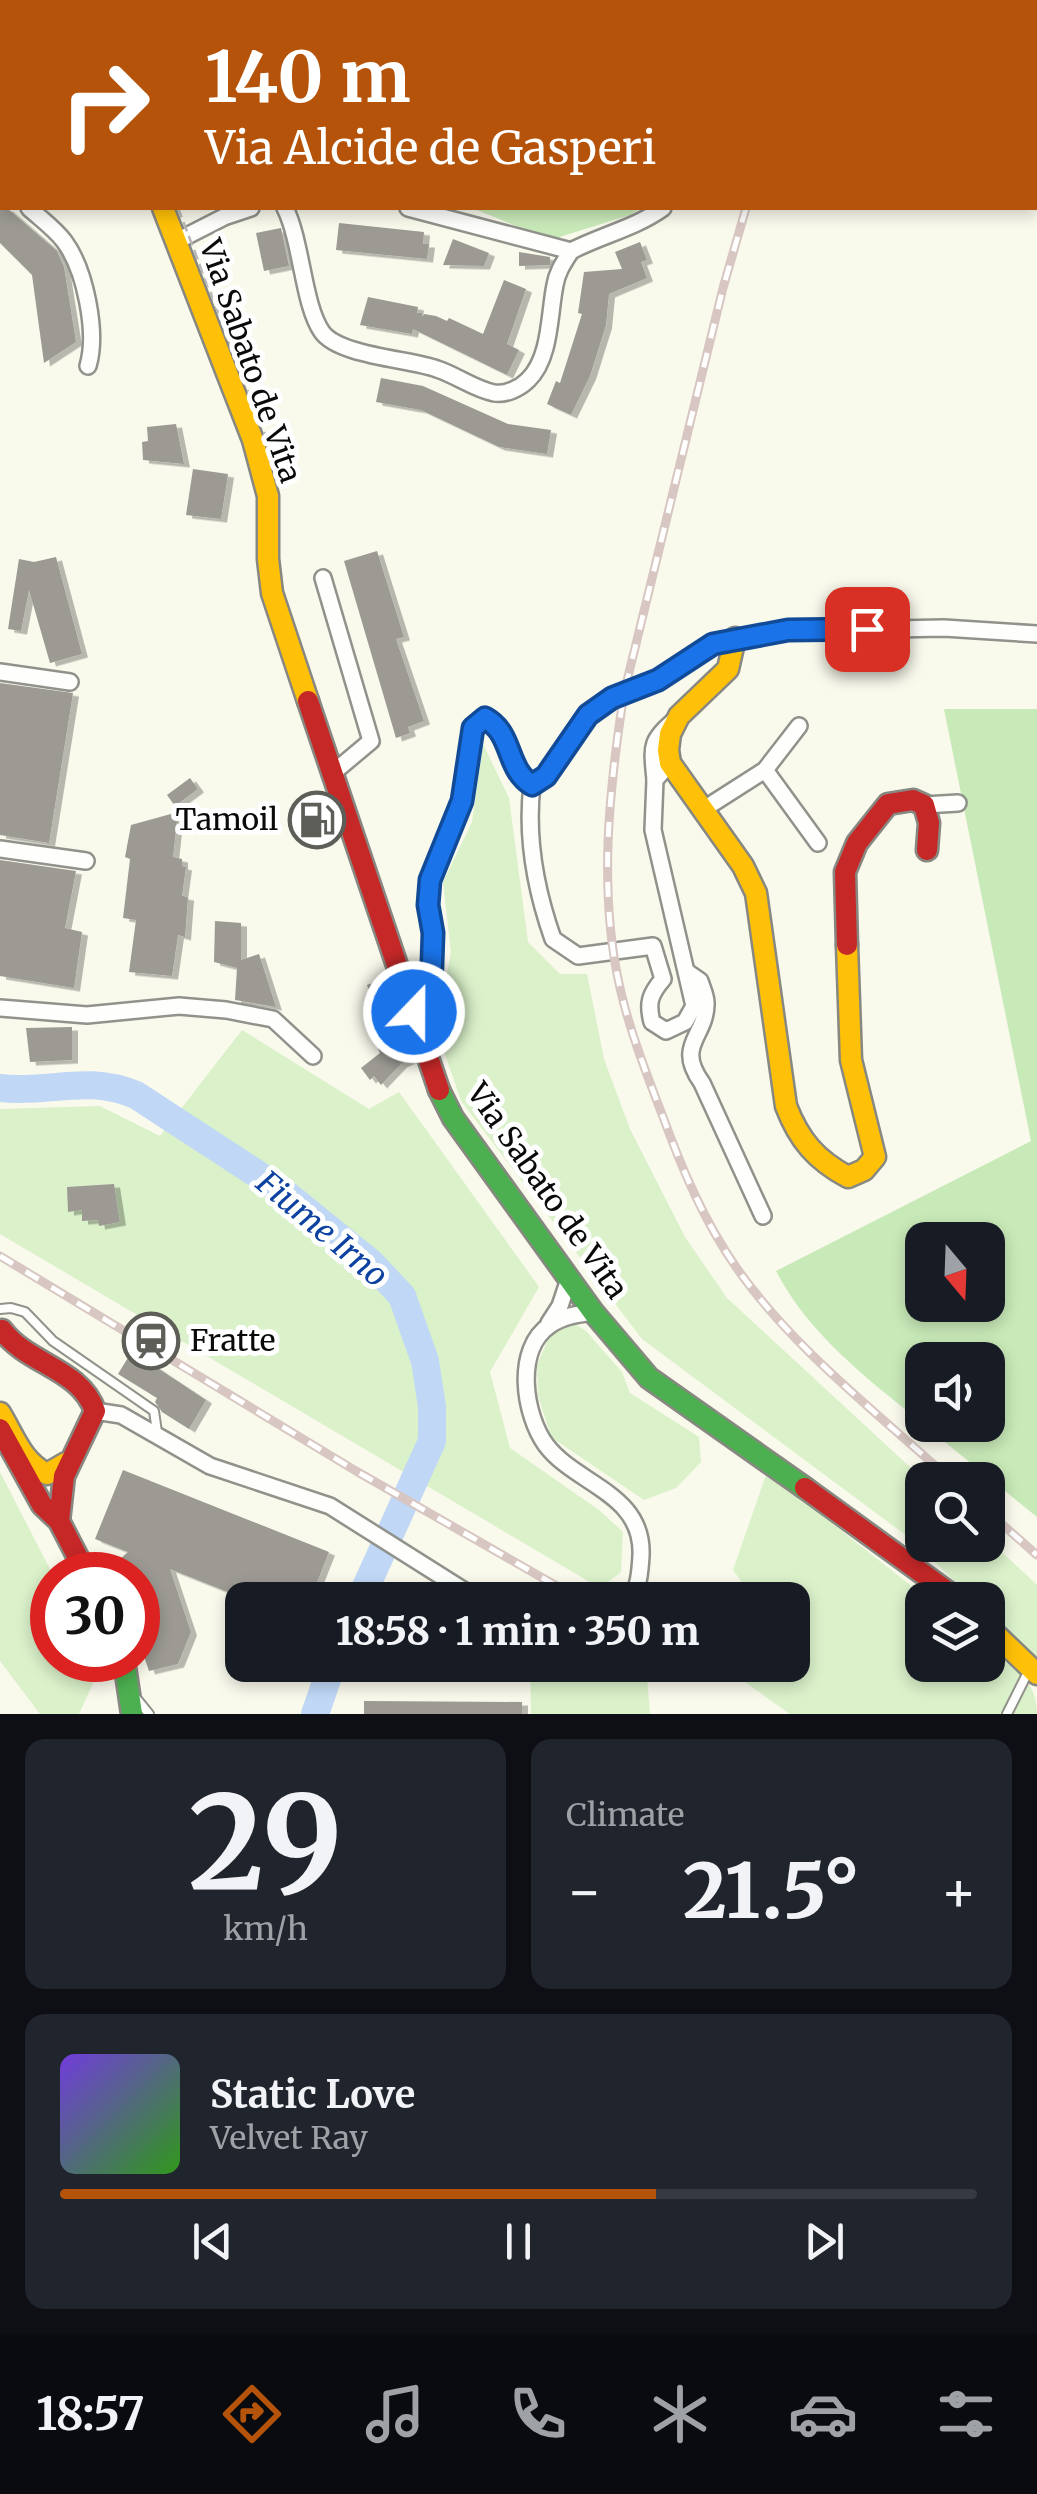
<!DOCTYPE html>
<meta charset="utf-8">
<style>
:root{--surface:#171b24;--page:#20242c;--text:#f1f3f6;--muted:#9ea1a6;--line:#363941;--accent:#b45309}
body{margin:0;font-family:Merriweather,serif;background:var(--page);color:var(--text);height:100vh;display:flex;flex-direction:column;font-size:38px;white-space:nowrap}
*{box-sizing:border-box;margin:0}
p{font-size:32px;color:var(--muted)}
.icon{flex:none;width:55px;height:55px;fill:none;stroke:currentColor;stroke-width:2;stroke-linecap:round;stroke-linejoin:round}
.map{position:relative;height:1714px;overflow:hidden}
.drawer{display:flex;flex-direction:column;gap:25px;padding:25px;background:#0d0f14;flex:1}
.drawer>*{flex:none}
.top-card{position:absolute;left:0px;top:0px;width:1038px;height:210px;box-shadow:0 5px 15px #0003;background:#b45309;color:#fff;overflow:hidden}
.needle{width:65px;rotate:161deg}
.buttons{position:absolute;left:905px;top:1222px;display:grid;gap:20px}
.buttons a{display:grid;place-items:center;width:100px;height:100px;border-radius:20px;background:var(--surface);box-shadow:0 5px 15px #0003;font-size:50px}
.speed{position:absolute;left:30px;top:1552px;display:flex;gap:20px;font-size:50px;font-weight:700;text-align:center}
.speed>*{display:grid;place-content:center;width:130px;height:130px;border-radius:50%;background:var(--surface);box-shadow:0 5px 15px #0003;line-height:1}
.speed .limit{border:15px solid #d22;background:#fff;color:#111}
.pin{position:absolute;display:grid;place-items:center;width:85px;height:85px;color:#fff;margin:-42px;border-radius:20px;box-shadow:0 5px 15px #0006}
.me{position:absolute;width:110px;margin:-55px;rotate:22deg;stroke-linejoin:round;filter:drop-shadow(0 0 8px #0008)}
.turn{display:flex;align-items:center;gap:35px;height:210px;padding:0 40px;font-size:45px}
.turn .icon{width:130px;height:130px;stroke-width:2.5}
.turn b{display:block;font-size:70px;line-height:85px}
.big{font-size:75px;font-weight:800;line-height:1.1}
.drawer .card{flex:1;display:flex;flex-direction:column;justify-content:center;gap:15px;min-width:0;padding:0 35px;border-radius:20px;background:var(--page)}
.drawer .dial{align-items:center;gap:0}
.dial b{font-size:130px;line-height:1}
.song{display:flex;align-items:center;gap:30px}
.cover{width:120px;height:120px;border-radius:15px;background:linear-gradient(135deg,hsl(260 70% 55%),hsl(110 70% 35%))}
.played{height:10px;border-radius:5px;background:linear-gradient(90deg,var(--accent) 65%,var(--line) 65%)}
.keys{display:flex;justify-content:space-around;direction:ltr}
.heat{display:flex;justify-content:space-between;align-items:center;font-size:55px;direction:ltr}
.drawer .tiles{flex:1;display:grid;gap:25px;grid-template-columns:1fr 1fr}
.card:last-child{grid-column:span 2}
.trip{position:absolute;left:225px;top:1582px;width:585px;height:100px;border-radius:20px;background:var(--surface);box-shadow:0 5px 15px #0003;font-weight:800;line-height:100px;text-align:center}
.dock{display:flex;height:160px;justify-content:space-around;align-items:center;background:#090b0e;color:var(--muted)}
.dock .icon{width:70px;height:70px}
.dock .active{color:var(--accent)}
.dock b{font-size:45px;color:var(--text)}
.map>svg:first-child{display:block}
.green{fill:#daf1ca}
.forest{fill:#c8e9b8;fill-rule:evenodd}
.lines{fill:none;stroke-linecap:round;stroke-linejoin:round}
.river{stroke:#c0d8f6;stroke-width:28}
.building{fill:#9c9a93;filter:url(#shadow)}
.lane-casing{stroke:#92928c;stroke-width:12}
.street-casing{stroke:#92928c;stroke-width:20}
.fast-casing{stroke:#888882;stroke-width:25}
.slow-casing{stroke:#888882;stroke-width:25}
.jam-casing{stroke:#888882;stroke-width:25}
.lane{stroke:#fefefc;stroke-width:8}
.street{stroke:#fefefc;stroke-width:15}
.fast{stroke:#4caf50;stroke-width:20}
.slow{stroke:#ffc107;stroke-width:20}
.jam{stroke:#c62828;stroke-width:20}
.rail-casing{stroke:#d7c6c1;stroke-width:9}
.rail{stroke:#fff;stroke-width:5;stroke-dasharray:15;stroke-linecap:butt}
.path-bridge{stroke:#b7b7b5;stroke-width:2.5;stroke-dasharray:10 5;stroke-linecap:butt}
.route-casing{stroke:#114b97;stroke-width:25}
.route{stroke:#1a73e8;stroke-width:18}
.labels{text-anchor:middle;stroke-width:10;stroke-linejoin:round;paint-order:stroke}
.street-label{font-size:30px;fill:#0a0a0a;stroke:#fff}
.poi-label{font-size:30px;fill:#0a0a0a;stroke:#fff;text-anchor:end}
.water-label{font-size:32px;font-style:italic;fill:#0d42a1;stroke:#fff}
</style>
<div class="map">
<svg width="1037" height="1714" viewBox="0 0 1037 1714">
<defs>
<filter id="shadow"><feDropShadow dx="6" dy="3.5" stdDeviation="0" flood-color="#0004"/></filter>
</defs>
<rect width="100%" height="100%" fill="#f9f9ec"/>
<g class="green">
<path d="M483,744l26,54 19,144 32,32h27l17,85 26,70 55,108 42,61 197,182 -2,65h66v-6l49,46v79l-49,-50v-14h-15l-58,-58 -273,-203 -181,-238 -25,-73 15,-75 -8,-71 29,-60z"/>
<path d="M242,1030l127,79 30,-17 140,195 -49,85 20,76 89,62 24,22 -2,40 -21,16 -600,-354v-125l100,-3 60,30z"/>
<path d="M570,1321l16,10 36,41 8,21 69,44 2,25 -25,26 -32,12 -93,-63 -13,-42 -1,-30 13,-30z"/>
<path d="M0,1472l53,103 -1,85h34l8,21 -15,33h-39l-40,-53z"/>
<path d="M767,1472l162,128h-7v65h66v-19c25,20 49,33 49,68h-247l-58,-41 12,-8h48v-65h-37l-22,-30z"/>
<path d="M530,1665l116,1 4,48h-119z"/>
</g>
<g class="forest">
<path d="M0,0h649l-647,2v100z"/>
<path d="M472,208h169l-11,7 -80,25z"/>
<path d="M944,709h93v808l-113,-92h64v-65h-66v63c-54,-44 -113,-88 -146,-152l255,-130zM922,1240h66v65h-66z"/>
</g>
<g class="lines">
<g class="river">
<path d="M0,1088c50,6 86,-14 136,7l141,92 95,77 30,32 23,65 7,46v34l-72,159"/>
<path d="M315,1714l17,-49"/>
</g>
</g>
<g class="building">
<path d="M0,201l2,7h5l50,43 7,16 12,75 -32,21 -12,-88 -32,-32z"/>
<path d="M339,223l85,9 -1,12h6l-2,15 -91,-9z"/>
<path d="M281,228l8,38 -25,5 -8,-38z"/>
<path d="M453,239l36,14 -5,13 -41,-1z"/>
<path d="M640,242l7,18 -6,2 6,16 -38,16 -3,31 -16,51 -19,39 -24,-11 9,-23 4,2 22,-69 -4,-1 6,-41 38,-3 -7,-17z"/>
<path d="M519,252l31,5v8l-31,1z"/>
<path d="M504,280l22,9 -19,55 12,6 -12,25 -94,-46 -1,5 -52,-9 8,-28 50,10 -1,6h5v4l2,-3 12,2 11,5 2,-3 34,16z"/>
<path d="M381,378l42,8 85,38 43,6 -4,24 -48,-7 -78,-37 -45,-8z"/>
<path d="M176,424l8,40 -41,-4 -1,-18 6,-1 -1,-14z"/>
<path d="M193,469l35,5 -7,45 -35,-4z"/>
<path d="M377,551l27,86 -8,2 28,82 -16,6 2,6 -14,5 -52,-177z"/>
<path d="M56,557l26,97 -32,9 -21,-73 -8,41 -13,-2 11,-70 15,3z"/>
<path d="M0,683l73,10 -24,150 -49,-8z"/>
<path d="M190,778l8,11 -23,17 -8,-11z"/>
<path d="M178,812l-5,45 9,2v7l4,1 -4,29 6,1 -3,40 -7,-2 -6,41 -43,-4 7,-52 -13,-2 7,-59 -5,-2 6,-32z"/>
<path d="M0,860l76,11 -11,57 17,4 -8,56 -74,-12z"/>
<path d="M215,921l26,2v37l18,-6 17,53 -41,-7 2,-32 -23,-6z"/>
<path d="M387,978l27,80 -13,6 -20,21 -7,-9 -4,4 -9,-12 19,-15 -2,-4 10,-9 -21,-55z"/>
<path d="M72,1027v33l-42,2 -4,-34z"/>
<path d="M114,1184l6,38 -21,4 -1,-6 -16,1v-11l-14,2 -1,-25z"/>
<path d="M132,1351l74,49 -17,29 -27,-17 -7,-10 2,-4 -39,-24z"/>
<path d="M123,1470l206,82 -19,48h-62l-78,-31 21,63 -13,32 -29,7 -11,-32v-64h-23l-3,-9 16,-14 -33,-13z"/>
<path d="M364,1701l158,1v12h-158z"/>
</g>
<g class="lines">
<g class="lane-casing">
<g id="lane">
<path d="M0,1309l11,-1 14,4 28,29 101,70 3,21"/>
<path d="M136,1698l13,16"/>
<path d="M1007,1714l21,-42"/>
</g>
</g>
<g class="street-casing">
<g id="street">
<path d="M1035,40l2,1"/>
<path d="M0,181l2,2"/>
<path d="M29,208c11,10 26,21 35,33 21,28 34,91 24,125"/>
<path d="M285,208c17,34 18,97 37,124 17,24 88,27 115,37 19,6 37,20 57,24 12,2 26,-5 34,-13 23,-22 21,-66 27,-95 2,-13 9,-23 16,-34"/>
<path d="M408,208l163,43c31,-16 64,-23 92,-43"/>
<path d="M177,241l47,-24 27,-9"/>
<path d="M323,578l48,163 -37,31"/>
<path d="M0,672l70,10"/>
<path d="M765,770l53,73"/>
<path d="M655,780c-3,-33 -6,-39 21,-61"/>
<path d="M532,785c-6,51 4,106 21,154l25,17 75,-10 10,33c-13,15 -16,24 -11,43l14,9 19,-9 9,-16 -41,-176 2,-50 15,-17"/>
<path d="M924,805l34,-2"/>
<path d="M704,809l61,-39 34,-44"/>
<path d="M0,849l86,12"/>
<path d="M687,972l13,9c2,7 7,16 6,24 -1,33 -31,40 -4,78l61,133"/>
<path d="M0,1008l87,7 92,-9 47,4 47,9 40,37"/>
<path d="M414,1013l17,-21 2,-59 -4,-28 1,-25 32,-79 11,-74 12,-10c29,17 20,51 47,68l14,-9 42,-61 24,-17 46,-18 55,-36 75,-13 156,-3 93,6"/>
<path d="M593,1312c-15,2 -30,4 -43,13 -36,24 -26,90 -4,120 30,40 98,48 95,111 -1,16 -2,31 -11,44"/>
<path d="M549,1323l11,-17 9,-27"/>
<path d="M95,1411l26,4 89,51 120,40 149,94"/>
</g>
</g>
<g class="fast-casing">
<g id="fast">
<path d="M439,1090l14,28 140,194 56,66 156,110"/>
<path d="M124,1660l8,54"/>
</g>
</g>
<g class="slow-casing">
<g id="slow">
<path d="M0,114h2"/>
<path d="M163,208l90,232 15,56v63l4,34 36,108"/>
<path d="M735,638l-7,31 -49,47 -9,18 -2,16 2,13 73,103 13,27 30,213c13,34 30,54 62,71l16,-7 11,-13 -24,-97 -4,-115"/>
<path d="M0,1413c14,23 22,49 47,61l19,-11"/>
<path d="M988,1627l49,47"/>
</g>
</g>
<g class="jam-casing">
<g id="jam">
<path d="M308,701l131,389"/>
<path d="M847,945l-2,-73 12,-29 31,-39 25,-4 11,5 5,18 -2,27"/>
<path d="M2,1330c26,35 78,38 93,81l-31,65 -5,45"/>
<path d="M0,1429l42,76 17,16 28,54"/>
<path d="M805,1488l154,112"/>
</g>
</g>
<use href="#lane" class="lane"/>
<use href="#street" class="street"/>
<use href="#fast" class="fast"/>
<use href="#slow" class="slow"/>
<use href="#jam" class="jam"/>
<g class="rail-casing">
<g id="rail">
<path d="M855,2l2,-2"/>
<path d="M746,208l-23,80 -99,405c-15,97 -26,198 -4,295 10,44 27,87 43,129 19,52 41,104 73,150 57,82 142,146 215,213"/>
<path d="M0,1256l356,215 225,129"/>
<path d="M988,1512l49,43"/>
</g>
</g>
<use href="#rail" class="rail"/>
<path class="path-bridge" d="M178,208l88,229"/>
</g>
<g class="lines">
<g class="route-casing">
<path id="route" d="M414,1012l17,-20 2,-59 -5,-28 2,-25 32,-79 11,-73 12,-10c29,16 20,50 47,67l14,-9 42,-61 24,-17 46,-18 55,-36 75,-14 79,-1"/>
</g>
<use href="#route" class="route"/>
</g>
<defs>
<g id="fuel-ring" transform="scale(2.875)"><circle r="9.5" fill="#fff" stroke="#5e5e59" stroke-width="1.5"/><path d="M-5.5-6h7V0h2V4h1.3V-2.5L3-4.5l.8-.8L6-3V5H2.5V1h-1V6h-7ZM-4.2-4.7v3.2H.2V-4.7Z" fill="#5e5e59"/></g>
<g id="station-ring" transform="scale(2.875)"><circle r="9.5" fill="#fff" stroke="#5e5e59" stroke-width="1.5"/><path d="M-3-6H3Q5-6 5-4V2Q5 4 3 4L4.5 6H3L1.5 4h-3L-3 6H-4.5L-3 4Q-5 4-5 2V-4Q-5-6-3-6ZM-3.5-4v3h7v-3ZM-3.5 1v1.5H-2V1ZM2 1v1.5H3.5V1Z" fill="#5e5e59"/></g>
</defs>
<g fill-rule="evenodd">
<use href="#fuel-ring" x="317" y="820"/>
<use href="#station-ring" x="151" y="1341"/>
</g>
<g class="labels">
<g class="street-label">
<text transform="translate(250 361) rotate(71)" y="10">Via Sabato de Vita</text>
<text transform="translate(547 1191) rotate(55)" y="10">Via Sabato de Vita</text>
</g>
<g class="poi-label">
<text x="278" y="830">Tamoil</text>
<text x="190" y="1351" text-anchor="start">Fratte</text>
</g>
<g class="water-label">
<text transform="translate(322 1229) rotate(40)" y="11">Fiume Irno</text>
</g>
</g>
</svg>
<div class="buttons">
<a><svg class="needle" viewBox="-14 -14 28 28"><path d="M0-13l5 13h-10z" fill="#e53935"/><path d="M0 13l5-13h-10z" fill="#9ea1a6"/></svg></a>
<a><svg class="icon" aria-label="sound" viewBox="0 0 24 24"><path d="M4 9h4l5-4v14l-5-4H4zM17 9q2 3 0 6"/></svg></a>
<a><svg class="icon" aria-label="search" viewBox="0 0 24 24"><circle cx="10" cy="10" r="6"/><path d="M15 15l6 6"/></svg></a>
<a><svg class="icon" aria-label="layers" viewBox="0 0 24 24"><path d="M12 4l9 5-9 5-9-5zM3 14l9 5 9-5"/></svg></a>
</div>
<div class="speed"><div class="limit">30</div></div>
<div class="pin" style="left:867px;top:629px;background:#d93025"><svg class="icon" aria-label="arrive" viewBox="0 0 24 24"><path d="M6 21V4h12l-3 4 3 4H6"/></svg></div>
<svg class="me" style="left:414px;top:1012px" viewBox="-20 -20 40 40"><circle r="17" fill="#1a73e8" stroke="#fff" stroke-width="3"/><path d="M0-11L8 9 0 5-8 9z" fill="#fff"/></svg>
<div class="trip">18:58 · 1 min · 350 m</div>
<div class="top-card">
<div class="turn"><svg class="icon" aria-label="right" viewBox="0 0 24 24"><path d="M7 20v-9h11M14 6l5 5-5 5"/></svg><div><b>140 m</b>Via Alcide de Gasperi</div></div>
</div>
</div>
<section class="drawer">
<div class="tiles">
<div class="card dial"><b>29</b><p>km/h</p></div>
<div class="card"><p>Climate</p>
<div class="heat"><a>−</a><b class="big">21.5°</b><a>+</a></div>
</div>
<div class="card">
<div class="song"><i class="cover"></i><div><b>Static Love</b><p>Velvet Ray</p></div></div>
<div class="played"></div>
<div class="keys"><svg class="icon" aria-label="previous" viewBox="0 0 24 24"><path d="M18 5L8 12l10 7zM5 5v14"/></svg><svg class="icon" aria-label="pause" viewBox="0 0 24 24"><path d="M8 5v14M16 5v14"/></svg><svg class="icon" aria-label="next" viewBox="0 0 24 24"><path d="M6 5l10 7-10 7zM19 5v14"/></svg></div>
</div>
</div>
</section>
<nav class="dock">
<b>18:57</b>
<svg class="icon active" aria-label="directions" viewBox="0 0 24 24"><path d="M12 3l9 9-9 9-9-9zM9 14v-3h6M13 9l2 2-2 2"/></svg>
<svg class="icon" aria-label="music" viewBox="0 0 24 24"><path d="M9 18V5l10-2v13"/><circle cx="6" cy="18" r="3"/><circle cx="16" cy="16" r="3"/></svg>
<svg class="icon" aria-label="phone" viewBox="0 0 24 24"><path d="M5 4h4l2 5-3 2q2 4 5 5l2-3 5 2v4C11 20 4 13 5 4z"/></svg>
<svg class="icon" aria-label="climate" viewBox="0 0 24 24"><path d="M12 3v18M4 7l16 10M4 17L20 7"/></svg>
<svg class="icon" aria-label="car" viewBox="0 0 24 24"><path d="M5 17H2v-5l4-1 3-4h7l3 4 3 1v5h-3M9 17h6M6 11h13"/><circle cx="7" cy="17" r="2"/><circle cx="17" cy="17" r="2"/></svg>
<svg class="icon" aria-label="filters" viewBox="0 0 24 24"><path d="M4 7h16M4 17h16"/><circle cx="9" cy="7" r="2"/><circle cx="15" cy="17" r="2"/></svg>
</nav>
